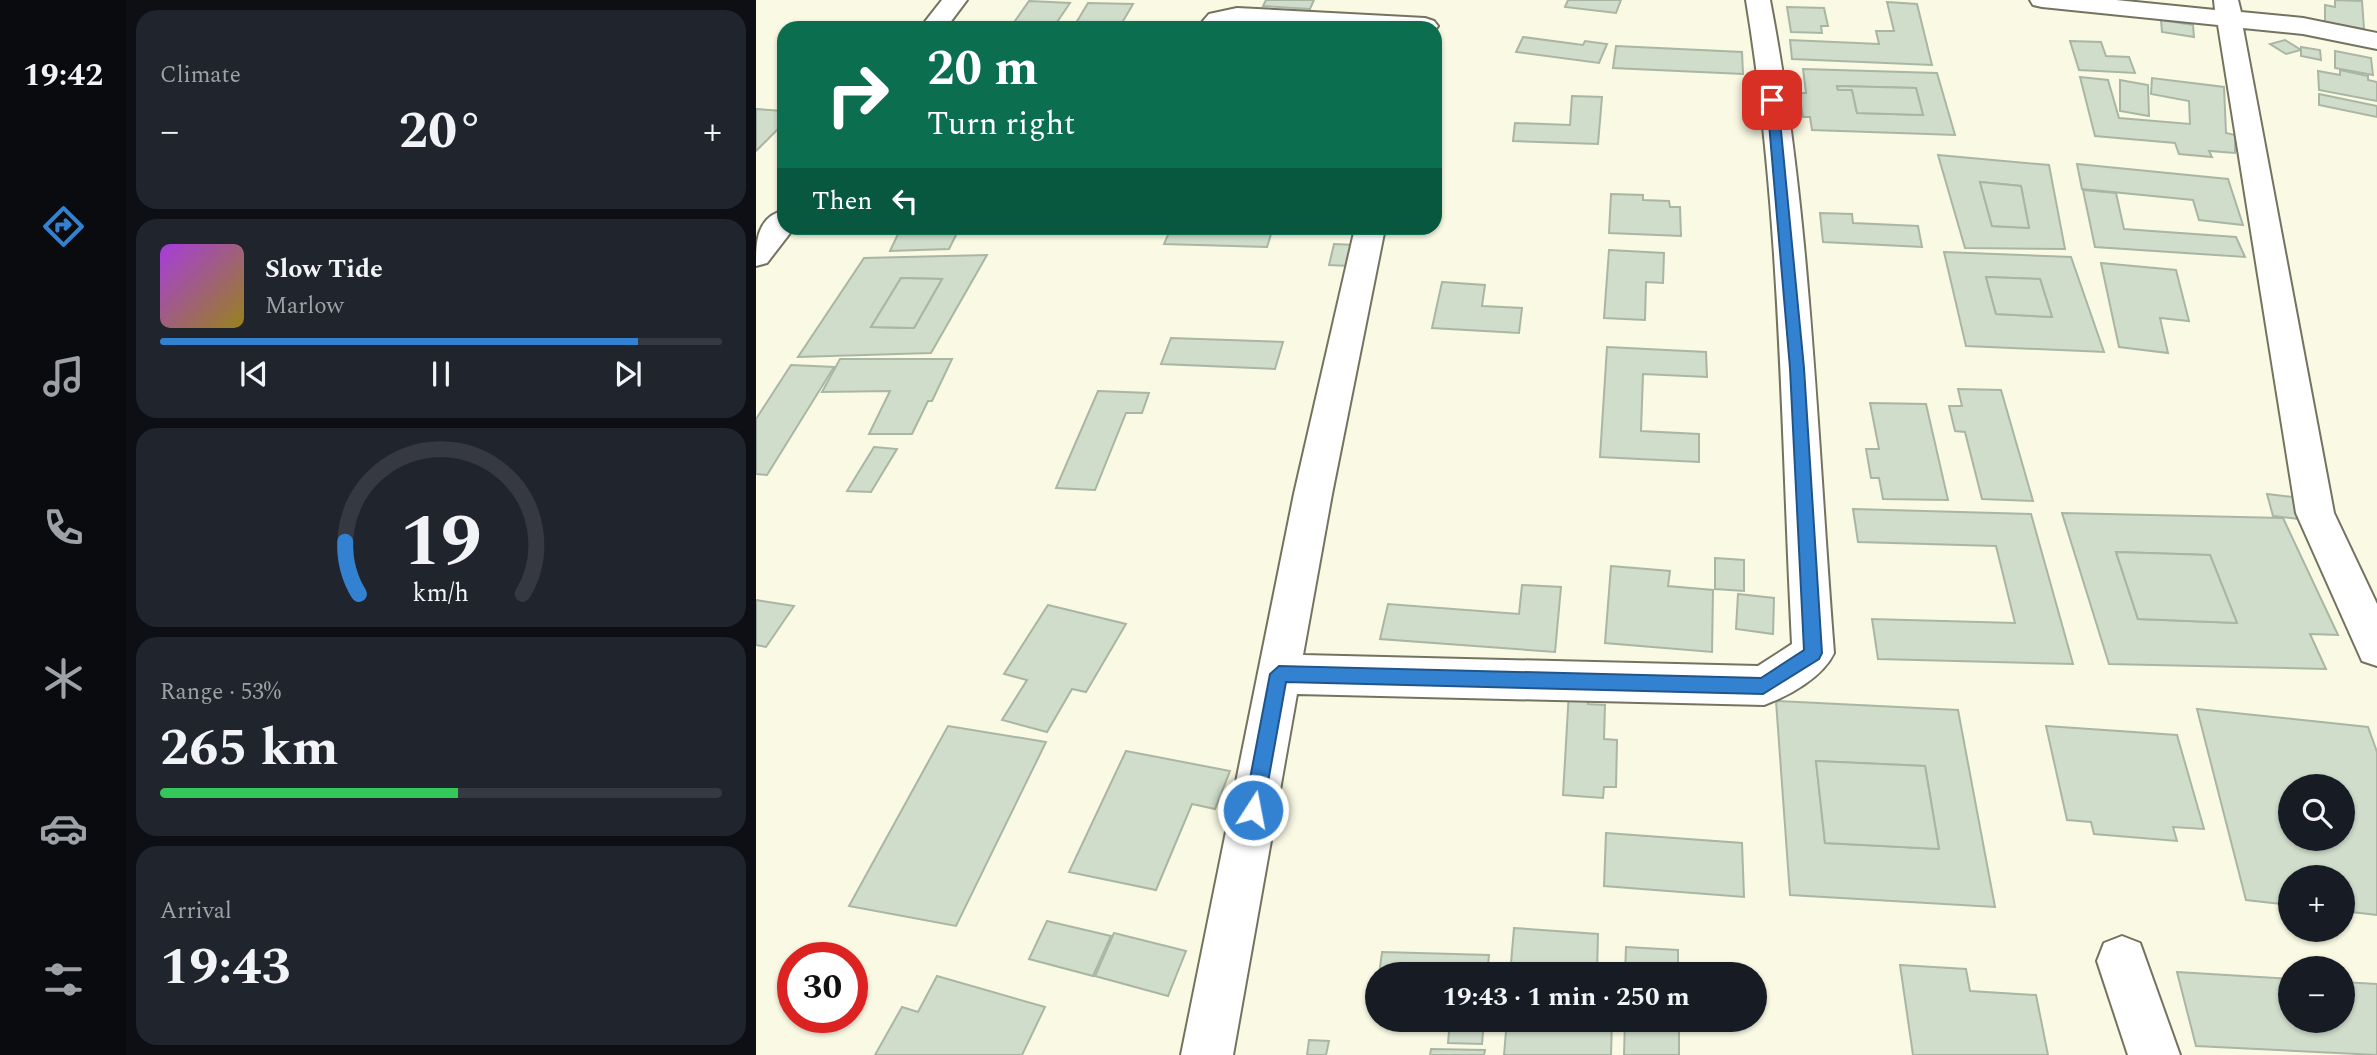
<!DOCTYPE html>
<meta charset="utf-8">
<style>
:root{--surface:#171b24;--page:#20242c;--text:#f1f3f6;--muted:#9ea1a6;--line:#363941;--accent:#3382d2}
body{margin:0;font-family:Spectral,serif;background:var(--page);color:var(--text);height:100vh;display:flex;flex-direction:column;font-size:26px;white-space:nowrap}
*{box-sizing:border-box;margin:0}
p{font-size:23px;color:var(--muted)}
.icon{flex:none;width:38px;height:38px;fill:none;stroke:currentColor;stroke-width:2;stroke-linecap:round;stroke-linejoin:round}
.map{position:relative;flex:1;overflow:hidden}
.panel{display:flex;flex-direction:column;gap:10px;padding:10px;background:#0d0f14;width:630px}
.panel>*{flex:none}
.top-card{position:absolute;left:21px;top:21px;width:665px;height:214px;border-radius:21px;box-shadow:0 2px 5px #0004;background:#0b6e4f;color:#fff;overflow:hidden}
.fabs{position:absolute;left:1522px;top:774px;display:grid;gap:14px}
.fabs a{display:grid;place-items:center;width:77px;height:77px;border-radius:50%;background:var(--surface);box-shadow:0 2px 5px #0004;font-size:35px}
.speed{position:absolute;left:21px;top:942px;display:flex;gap:14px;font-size:35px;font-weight:700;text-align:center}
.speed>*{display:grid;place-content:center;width:91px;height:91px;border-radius:50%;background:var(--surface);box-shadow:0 2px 5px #0004;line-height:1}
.speed .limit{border:10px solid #d22;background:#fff;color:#111}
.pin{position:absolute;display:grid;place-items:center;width:60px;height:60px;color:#fff;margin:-30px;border-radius:14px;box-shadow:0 4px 10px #0006}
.me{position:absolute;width:77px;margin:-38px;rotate:11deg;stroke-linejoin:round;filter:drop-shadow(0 0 5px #0008)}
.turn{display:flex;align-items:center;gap:24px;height:147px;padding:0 35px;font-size:32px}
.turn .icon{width:91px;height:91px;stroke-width:2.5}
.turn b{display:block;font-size:49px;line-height:60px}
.then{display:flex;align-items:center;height:66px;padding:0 35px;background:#0003;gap:14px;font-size:26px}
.big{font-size:52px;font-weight:700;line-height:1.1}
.panel .tile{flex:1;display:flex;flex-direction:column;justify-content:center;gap:10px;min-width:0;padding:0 24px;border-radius:21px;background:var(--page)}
.panel .dial{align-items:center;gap:0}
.dial svg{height:182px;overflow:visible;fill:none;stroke:var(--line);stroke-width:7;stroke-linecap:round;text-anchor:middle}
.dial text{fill:var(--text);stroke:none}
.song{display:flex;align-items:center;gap:21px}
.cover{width:84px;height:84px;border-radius:10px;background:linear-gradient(135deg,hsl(280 70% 55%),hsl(50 70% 35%))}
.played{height:7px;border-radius:4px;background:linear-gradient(90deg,var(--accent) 85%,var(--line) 85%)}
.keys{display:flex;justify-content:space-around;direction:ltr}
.heat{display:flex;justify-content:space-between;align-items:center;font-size:38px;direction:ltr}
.charge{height:10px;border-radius:5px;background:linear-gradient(90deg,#34c759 53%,var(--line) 0)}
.trip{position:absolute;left:609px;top:962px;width:402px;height:70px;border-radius:35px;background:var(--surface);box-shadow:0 2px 5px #0004;font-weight:700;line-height:70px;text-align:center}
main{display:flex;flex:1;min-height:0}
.tabs{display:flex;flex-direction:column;width:126px;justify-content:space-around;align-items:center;background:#090b0e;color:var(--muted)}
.tabs .icon{width:49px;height:49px}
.tabs .selected{color:var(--accent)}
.tabs b{font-size:32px;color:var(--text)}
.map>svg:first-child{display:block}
.building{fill:#d0ddcb;stroke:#a9b6a4;stroke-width:2;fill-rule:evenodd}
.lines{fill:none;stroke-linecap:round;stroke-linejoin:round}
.minor-casing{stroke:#737360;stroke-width:4}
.secondary-casing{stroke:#737360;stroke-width:4}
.minor{fill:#fff;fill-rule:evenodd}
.secondary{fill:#fff;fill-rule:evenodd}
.route{fill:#3382d2;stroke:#215488;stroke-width:2}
</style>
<main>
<nav class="tabs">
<b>19:42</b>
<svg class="icon selected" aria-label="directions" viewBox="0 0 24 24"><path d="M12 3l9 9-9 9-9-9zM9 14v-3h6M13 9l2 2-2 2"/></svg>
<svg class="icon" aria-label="music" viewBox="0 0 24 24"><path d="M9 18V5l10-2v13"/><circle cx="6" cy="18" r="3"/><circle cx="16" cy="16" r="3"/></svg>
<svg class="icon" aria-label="phone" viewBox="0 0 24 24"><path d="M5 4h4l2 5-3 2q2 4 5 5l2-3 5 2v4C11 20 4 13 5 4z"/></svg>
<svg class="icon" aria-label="climate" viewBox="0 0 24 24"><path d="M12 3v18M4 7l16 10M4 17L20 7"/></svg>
<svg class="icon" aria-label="car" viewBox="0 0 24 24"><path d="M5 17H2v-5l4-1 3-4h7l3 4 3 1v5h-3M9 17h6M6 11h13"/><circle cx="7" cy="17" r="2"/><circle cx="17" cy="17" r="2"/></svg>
<svg class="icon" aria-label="filters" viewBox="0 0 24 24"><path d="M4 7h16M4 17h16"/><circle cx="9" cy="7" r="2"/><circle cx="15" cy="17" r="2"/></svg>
</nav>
<section class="panel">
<div class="tile"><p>Climate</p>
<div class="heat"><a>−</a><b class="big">20°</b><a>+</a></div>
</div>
<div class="tile">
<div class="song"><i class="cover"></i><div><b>Slow Tide</b><p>Marlow</p></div></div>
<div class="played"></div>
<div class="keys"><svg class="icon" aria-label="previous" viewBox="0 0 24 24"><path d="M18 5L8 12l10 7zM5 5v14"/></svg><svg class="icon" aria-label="pause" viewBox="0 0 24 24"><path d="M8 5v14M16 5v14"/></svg><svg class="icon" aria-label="next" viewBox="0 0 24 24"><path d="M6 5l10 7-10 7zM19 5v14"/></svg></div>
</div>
<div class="tile dial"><svg viewBox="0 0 100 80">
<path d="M14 69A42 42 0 1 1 86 69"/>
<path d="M14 69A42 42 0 0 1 8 46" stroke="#3382d2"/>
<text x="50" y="56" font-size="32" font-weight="700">19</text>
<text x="50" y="72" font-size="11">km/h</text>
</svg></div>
<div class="tile"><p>Range · 53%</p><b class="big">265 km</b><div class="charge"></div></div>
<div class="tile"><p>Arrival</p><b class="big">19:43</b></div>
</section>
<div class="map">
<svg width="1621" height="1055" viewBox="0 0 1621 1055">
<rect width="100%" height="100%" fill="#f9f9e4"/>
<g class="building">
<path d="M510,0h48l-4,9 -47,-3z"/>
<path d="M812,0h53l-5,13 -51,-6z"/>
<path d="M1579,0l27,1 2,28 -39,-7v-17l10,2z"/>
<path d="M273,1l41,2 -17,25h-43z"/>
<path d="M1131,2l30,2 15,61 -140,-6 -2,-19 89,4 -3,-13h18z"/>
<path d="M332,3l45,1 -14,24h-46z"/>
<path d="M1031,7l37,1 4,18h-7l1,7 -31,-1z"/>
<path d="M1405,20l32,5 1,12 -32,-5z"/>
<path d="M767,37l60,8 2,-4 22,3 -8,19 -83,-11z"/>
<path d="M1529,40l16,10 -15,4 -16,-10z"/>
<path d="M1314,41l31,1 5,14 23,1 6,16 -56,-3z"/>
<path d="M860,46l126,6 1,22 -130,-6z"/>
<path d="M1545,47l19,3 1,10 -20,-4z"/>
<path d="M1579,51l36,7 2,17 -38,-7z"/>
<path d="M1047,69l134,4 18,62 -143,-5 -2,-13h-7l-4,-24h7zM1081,86l79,2 7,27 -66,-2 -5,-23h-14z"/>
<path d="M1584,70l28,6v4l9,2v19l-58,-11 -1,-19 22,4z"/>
<path d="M1324,77l28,3 11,38 71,6 -1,-23 -38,-7 1,-16 72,9 2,46 9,2v18l-26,-2 3,6 -33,-3 -4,-11 -80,-7z"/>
<path d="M1364,80l28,5 1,31 -29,-5z"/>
<path d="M1081,86l79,2 7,27 -66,-2 -5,-23h-14z"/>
<path d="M1563,94l58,12v11l-58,-12z"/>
<path d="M816,96l30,1 -4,47 -85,-3 2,-18 55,2z"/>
<path d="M0,109l28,2v12l-28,28z"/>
<path d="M1182,155l111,10 16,84 -100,-1zM1224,182l41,4 8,42 -37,-2z"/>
<path d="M1321,164l151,15 15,46 -44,-5 -6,-20 -111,-11z"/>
<path d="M1224,182l41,4 8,42 -37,-2z"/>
<path d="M1327,190l33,3 8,36 112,8 9,20 -150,-10z"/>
<path d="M855,194l32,1v5l26,1 1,6h10l1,29 -72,-3z"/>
<path d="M1064,213l32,1 1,9 65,3 4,21 -99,-5z"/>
<path d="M415,228h102l-6,19 -103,-3z"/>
<path d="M201,233l-8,16 -59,2 8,-17z"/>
<path d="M578,244l21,1 -6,21 -20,-1z"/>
<path d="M853,250l55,3 -1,30 -17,-1 -1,38 -41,-2z"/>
<path d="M1188,252l127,5 33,95 -138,-6zM1230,277l54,2 12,38 -56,-3z"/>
<path d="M231,255l-56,98 -133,4 66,-99zM145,278l41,1 -28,49 -43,-1z"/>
<path d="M1345,263l75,7 13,51 -29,-3 8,35 -49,-6z"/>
<path d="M1230,277l54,2 12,38 -56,-3z"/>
<path d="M145,278l41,1 -28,49 -43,-1z"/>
<path d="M686,282l43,3 -3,21 40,2 -3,25 -87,-5z"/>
<path d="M415,338l112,4 -8,27 -114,-5z"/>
<path d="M851,347l99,5 1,25 -64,-3 -2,57 58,3v28l-99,-5z"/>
<path d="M84,359h112l-20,42h-4l-16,33h-43l21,-43 -68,1z"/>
<path d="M35,365l43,2 -67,108 -11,-1v-55z"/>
<path d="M1202,389l43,1 32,111 -51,-2 -17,-67 -10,-1 -6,-25h13z"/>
<path d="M342,391l51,2 -7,20h-16l-31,77 -39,-2z"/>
<path d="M1114,403l56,1 22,96 -65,-1 -4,-21h-8l-5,-29h13z"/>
<path d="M118,447l23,2 -26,43 -24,-1z"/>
<path d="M1511,494l26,3 7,22 -27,-3z"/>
<path d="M1097,509l178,5 42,150 -195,-5 -6,-40 143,4 -19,-77 -138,-4z"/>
<path d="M1306,513l221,5 55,117 -28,-1 16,35 -217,-5zM1360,552l94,3 27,68 -99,-4z"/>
<path d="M1360,552l94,3 27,68 -99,-4z"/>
<path d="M959,558l29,2v31l-29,-2z"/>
<path d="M855,566l59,5 -2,15 45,4 -1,62 -107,-9z"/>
<path d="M766,585l39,2 -6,65 -175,-13 8,-35 131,10z"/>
<path d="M982,594l36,4 -1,36 -37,-5z"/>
<path d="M0,600l38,6 -28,41 -10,-2z"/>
<path d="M292,605l78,19 -40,68 -14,-3 -25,43 -45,-12 25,-40 -23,-6z"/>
<path d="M813,691l20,1 -1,12 17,1 -1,34 13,1 -1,47h-12l-1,11 -40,-3z"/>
<path d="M1020,701l182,9 37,197 -205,-12zM1060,761l109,5 14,83 -114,-6z"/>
<path d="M1441,709l171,18 9,25v163l-34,-4v-34h-52v28l-45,-5zM1535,786h52v52h-52z"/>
<path d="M192,726l98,16 -90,184 -107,-20z"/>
<path d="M1290,726l131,9 27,94 -31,-2 4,14 -83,-7 -3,-12 -24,-2z"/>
<path d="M370,751l104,20 -15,38 -23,-5 -36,86 -87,-18z"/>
<path d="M1060,761l109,5 14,83 -114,-6z"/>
<path d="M850,833l136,10 2,54 -140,-11z"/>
<path d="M291,921l64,15 -18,40 -64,-17z"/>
<path d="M758,928l84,6 -1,41h-87z"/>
<path d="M358,933l72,18 -18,45 -73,-20z"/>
<path d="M870,947l52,3v25h-53z"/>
<path d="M626,952l107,3 -2,20h-108z"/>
<path d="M1144,965l66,4 4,22 66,4 12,60h-135z"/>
<path d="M1421,972l114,7v41h52v-38l34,2v71l-181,-9z"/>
<path d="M181,976l108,31 -23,48h-147l27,-48 16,5z"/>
<path d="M694,1020h34l-2,24 -34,-1z"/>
<path d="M751,1020h105l-1,35h-107z"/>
<path d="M869,1020h54v35h-55z"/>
<path d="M553,1040l20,1 -3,14h-19z"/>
<path d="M675,1049l54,1 -1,5h-54z"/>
</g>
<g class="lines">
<g class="minor-casing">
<g id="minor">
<path d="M990,0h24c41,212 47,438 64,653 -11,24 -45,43 -70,52l-467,-11 -64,361h-52l113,-561 61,-266h30l-53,266 -29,161 455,11 34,-22c-11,-214 -11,-432 -46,-644z"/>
<path d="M1274,0h86l99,10 -1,-10h24l3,12 62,6 74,15v16l-74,-15 -60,-6 91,485 43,91v62l-15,-5 -66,-148 -78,-488 -176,-18 -9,-2z"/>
<path d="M481,8l188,10 9,3 4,5 -3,4 -198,-8 -14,6h-26l12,-14z"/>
<path d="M1366,936l18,7 40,112h-52l-31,-94 7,-18z"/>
</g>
</g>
<g class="secondary-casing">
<g id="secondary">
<path d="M186,0h25l-21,28h-26z"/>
<path d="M28,210v18h10l-27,35 -11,3c0,-24 0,-48 28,-56z"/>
</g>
</g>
<use href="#minor" class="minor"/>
<use href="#secondary" class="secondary"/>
</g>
<path class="route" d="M1016,97l6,3 26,268 18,285 -3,6 -56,35 -477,-12 -23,128 -3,7 -7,2 -7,-2 -2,-7 26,-136 9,-8 482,12 43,-28 -14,-282 -23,-268z"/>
</svg>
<div class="fabs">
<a><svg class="icon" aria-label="search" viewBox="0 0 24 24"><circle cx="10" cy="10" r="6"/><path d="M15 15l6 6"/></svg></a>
<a>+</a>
<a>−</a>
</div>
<div class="speed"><div class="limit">30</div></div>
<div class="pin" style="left:1016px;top:100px;background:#d93025"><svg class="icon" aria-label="arrive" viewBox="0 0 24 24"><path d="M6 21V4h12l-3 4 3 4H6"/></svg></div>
<svg class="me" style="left:497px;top:810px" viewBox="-20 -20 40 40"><circle r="17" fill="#3382d2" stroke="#fff" stroke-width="3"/><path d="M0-11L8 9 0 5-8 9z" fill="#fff"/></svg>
<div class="trip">19:43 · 1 min · 250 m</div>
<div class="top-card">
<div class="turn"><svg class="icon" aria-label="right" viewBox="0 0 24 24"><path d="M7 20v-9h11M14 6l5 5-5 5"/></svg><div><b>20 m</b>Turn right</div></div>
<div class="then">Then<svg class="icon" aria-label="left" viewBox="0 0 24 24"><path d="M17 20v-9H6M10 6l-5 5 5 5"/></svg></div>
</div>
</div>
</main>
